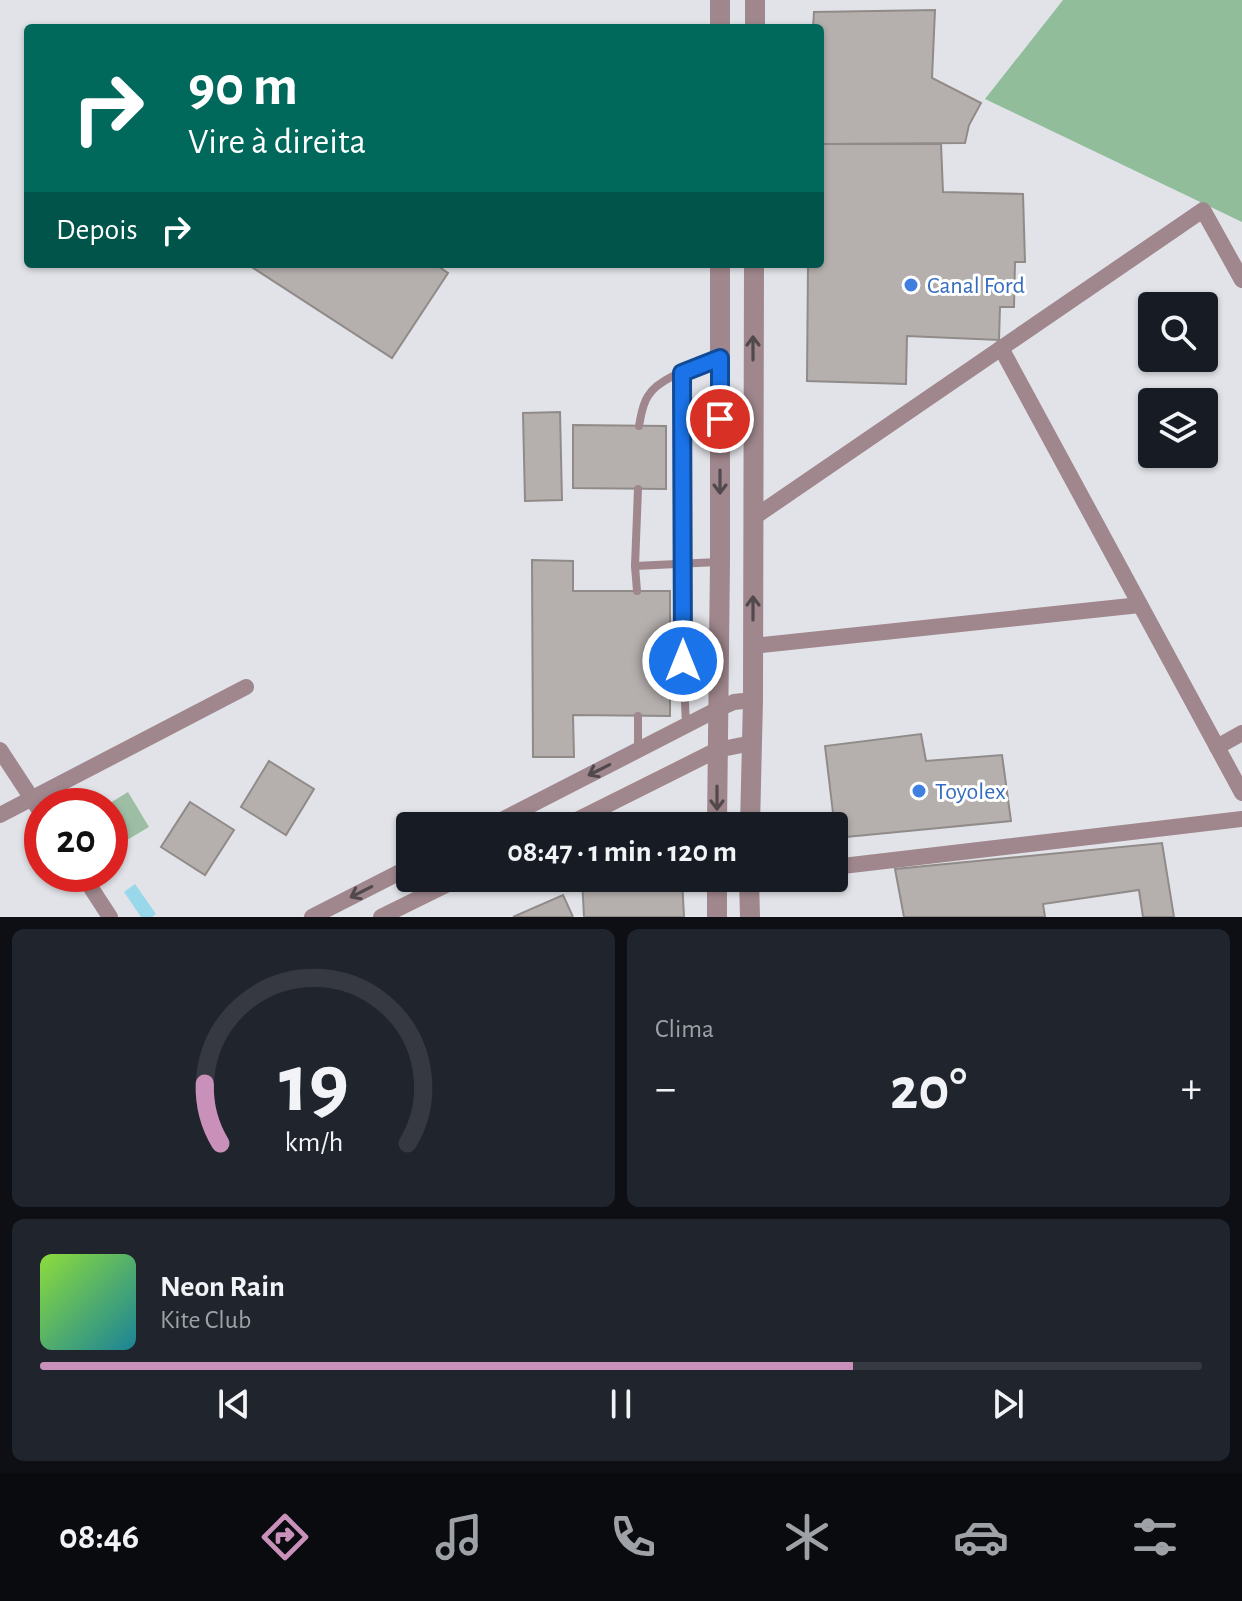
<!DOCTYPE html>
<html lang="pt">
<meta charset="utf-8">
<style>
:root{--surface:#171b24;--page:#20242c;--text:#f1f3f6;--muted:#9ea1a6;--line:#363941;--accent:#c991ba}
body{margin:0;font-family:"Alegreya Sans",sans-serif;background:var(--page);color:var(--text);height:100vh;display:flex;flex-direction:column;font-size:30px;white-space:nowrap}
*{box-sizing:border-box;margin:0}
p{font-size:26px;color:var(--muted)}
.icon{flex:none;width:44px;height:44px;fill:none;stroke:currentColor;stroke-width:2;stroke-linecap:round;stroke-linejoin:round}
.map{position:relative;height:917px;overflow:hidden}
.side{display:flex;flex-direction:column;gap:12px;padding:12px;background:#0d0f14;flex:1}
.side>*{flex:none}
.hud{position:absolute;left:24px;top:24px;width:800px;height:244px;border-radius:8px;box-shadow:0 2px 6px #0004;background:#00695c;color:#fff;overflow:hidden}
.controls{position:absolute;left:1138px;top:292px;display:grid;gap:16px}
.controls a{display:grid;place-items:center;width:80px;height:80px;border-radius:8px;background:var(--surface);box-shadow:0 2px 6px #0004;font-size:40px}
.speed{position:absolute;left:24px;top:788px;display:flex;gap:16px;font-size:40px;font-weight:700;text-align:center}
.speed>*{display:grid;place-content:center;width:104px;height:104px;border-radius:50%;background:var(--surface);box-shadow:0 2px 6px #0004;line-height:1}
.speed .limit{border:12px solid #d22;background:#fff;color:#111}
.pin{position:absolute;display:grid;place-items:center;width:68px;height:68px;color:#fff;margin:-34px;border:4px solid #fff;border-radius:50%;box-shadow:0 2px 8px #0007}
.me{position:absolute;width:88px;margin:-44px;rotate:0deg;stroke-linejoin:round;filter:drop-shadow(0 0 6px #0008)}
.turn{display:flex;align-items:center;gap:28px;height:168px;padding:0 32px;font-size:36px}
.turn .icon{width:104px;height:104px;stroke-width:2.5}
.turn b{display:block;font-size:56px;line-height:68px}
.then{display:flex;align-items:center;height:76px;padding:0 32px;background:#0003;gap:16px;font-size:30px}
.big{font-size:60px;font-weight:600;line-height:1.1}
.side .card{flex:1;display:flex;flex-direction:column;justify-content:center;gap:12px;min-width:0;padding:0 28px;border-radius:12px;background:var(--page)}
.side .dial{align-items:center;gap:0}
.dial svg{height:208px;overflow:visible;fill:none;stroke:var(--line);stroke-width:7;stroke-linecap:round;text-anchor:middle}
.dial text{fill:var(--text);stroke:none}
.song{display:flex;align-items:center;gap:24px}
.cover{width:96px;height:96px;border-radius:12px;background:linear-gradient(135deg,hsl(90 70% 55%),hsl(190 70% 35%))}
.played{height:8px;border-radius:4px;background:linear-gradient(90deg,var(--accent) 70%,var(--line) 70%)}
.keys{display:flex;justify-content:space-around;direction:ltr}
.heat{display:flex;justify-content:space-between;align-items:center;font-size:44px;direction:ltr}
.side .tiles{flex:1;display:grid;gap:12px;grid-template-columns:1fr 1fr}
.card:last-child{grid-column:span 2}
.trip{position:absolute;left:396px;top:812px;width:452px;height:80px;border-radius:8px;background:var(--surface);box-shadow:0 2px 6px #0004;font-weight:600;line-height:80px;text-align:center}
.tabs{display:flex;height:128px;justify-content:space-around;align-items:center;background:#090b0e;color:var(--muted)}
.tabs .icon{width:56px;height:56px}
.tabs .on{color:var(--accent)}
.tabs b{font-size:36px;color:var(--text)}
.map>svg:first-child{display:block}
.green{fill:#9dbda4}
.forest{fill:#91bd9b}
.water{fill:#99d7ea}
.building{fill:#b5b0ae;stroke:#908b89;stroke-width:2}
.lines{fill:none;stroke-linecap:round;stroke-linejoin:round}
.service{stroke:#9f878d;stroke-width:8}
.minor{stroke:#9f878d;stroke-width:16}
.tertiary{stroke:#9f878d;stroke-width:20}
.oneway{stroke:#51494c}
.route-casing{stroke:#114b97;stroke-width:20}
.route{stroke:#1a73e8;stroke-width:14}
.shop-dot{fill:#3f7fe0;stroke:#fff;stroke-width:3}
.labels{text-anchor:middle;stroke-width:6;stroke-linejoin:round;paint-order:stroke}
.shop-label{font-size:24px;fill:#366cbe;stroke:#fff;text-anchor:start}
</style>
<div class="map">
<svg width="1242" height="917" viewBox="0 0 1242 917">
<rect width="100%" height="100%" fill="#e2e3e8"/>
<path class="green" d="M128,792l21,35 -39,23v-44h-5z"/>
<path class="forest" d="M1063,0h179v222l-257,-123z"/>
<path class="water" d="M135,884l21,30 -4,3h-11l-17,-25z"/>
<g class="building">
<path d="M935,10l-3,68 49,25 -12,22 -4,18 -145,1v-116h-7l1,-16z"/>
<path d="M820,144h121l2,48 80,2 2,68h-10l-1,45h-14l-1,33 -92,-4 -1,48 -99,-3 1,-117h12z"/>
<path d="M247,264h188l13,9 -56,85z"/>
<path d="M560,412l2,88 -37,1 -2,-88z"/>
<path d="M573,425l93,1v63l-93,-1z"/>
<path d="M532,560l41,1v30h97v125l-97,-1 1,42h-41z"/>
<path d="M921,734l5,27 76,-6 9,66 -175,17 -11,-92z"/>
<path d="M269,761l45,28 -28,46 -45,-28z"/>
<path d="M190,802l44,28 -29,45 -44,-28z"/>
<path d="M679,816l1,10h-67v-5z"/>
<path d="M1162,843l12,74h-31l-4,-27 -96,14 2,13h-141l-9,-48z"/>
<path d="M582,878h100l2,39h-100z"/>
<path d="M563,895l10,22h-60z"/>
</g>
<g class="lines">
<g class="service">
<path d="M682,373l1,288 3,63"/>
<path d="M639,426c2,-10 3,-21 9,-30 12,-20 51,-30 72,-38"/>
<path d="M635,566l83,-4"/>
<path d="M637,591l-2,-25 3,-77"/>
<path d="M683,661l35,-3"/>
<path d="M638,716v34"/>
</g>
<g class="minor">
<path d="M1001,348l241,445"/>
<path d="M753,518l450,-308 39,70"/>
<path d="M753,646l387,-41"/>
<path d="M1217,747l25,-14"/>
<path d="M0,750l42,64"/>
<path d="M0,815l246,-128"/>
<path d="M490,826l228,-117 16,-7 19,-2"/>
<path d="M565,826l152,-76 35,-7"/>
<path d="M834,867l408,-48"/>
<path d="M82,874l28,43"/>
<path d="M312,917l98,-50"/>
<path d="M381,917l79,-39"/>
</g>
<g class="tertiary">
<path d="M720,0v28"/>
<path d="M755,28v-28"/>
<path d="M717,826l3,-265v-297"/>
<path d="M750,826l3,-126 1,-436"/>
<path d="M749,878l1,39"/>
<path d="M717,917v-39"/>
</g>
</g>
<defs><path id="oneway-shaft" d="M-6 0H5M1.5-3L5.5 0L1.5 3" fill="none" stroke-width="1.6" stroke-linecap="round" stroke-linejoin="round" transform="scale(2)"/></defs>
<g class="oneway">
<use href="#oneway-shaft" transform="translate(753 348) rotate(-90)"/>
<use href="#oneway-shaft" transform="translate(720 482) rotate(90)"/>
<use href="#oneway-shaft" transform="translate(753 608) rotate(-90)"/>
<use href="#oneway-shaft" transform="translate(599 770) rotate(153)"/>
<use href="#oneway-shaft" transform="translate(717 798) rotate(90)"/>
<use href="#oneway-shaft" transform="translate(361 892) rotate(153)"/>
</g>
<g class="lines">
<g class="route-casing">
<path id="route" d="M683,661l-1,-288 38,-15v61"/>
</g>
<use href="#route" class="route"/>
</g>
<g class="shop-dot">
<circle cx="911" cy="285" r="8"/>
<circle cx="919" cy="791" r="8"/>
</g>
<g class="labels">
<g class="shop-label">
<text x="927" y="293">Canal Ford</text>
<text x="935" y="799">Toyolex</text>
</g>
</g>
</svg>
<div class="controls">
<a><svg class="icon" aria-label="search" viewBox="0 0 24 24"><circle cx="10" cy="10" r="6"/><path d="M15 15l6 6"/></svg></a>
<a><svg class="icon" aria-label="layers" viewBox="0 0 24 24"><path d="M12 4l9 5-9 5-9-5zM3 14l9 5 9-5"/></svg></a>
</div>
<div class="speed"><div class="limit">20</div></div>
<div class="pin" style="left:720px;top:419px;background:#d93025"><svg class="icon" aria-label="arrive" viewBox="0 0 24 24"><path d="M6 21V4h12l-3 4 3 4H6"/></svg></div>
<svg class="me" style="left:683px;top:661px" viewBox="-20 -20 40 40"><circle r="17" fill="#1a73e8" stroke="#fff" stroke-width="3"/><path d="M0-11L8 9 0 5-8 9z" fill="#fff"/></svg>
<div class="trip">08:47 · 1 min · 120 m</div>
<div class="hud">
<div class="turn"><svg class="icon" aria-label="right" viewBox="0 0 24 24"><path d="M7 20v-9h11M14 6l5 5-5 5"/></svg><div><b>90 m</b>Vire à direita</div></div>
<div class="then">Depois<svg class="icon" aria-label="right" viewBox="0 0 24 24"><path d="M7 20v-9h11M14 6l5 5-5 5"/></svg></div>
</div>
</div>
<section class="side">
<div class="tiles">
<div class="card dial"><svg viewBox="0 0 100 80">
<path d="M14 69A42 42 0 1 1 86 69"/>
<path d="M14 69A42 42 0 0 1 8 46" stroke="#c991ba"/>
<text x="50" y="56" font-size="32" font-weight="700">19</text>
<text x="50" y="72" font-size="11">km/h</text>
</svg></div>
<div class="card"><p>Clima</p>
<div class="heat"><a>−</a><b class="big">20°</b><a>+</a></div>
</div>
<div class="card">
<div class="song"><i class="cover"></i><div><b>Neon Rain</b><p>Kite Club</p></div></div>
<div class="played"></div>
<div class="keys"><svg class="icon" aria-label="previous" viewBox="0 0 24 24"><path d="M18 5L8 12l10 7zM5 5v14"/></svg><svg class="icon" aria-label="pause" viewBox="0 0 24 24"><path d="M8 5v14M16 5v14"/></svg><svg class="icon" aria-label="next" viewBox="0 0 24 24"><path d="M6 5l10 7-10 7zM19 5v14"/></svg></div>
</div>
</div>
</section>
<nav class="tabs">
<b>08:46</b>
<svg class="icon on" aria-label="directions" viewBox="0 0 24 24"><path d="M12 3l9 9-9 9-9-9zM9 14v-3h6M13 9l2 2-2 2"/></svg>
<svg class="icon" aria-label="music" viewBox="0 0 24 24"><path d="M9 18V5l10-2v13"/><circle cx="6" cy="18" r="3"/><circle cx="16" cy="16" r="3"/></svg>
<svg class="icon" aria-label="phone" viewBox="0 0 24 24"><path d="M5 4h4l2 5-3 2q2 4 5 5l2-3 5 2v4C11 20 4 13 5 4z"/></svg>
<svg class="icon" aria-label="climate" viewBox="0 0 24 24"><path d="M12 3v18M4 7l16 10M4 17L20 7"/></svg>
<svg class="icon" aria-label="car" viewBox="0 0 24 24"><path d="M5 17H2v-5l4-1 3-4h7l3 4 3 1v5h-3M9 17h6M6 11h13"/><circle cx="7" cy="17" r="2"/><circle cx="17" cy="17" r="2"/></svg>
<svg class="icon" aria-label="filters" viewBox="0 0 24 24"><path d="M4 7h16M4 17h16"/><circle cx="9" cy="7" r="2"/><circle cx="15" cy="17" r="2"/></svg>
</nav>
